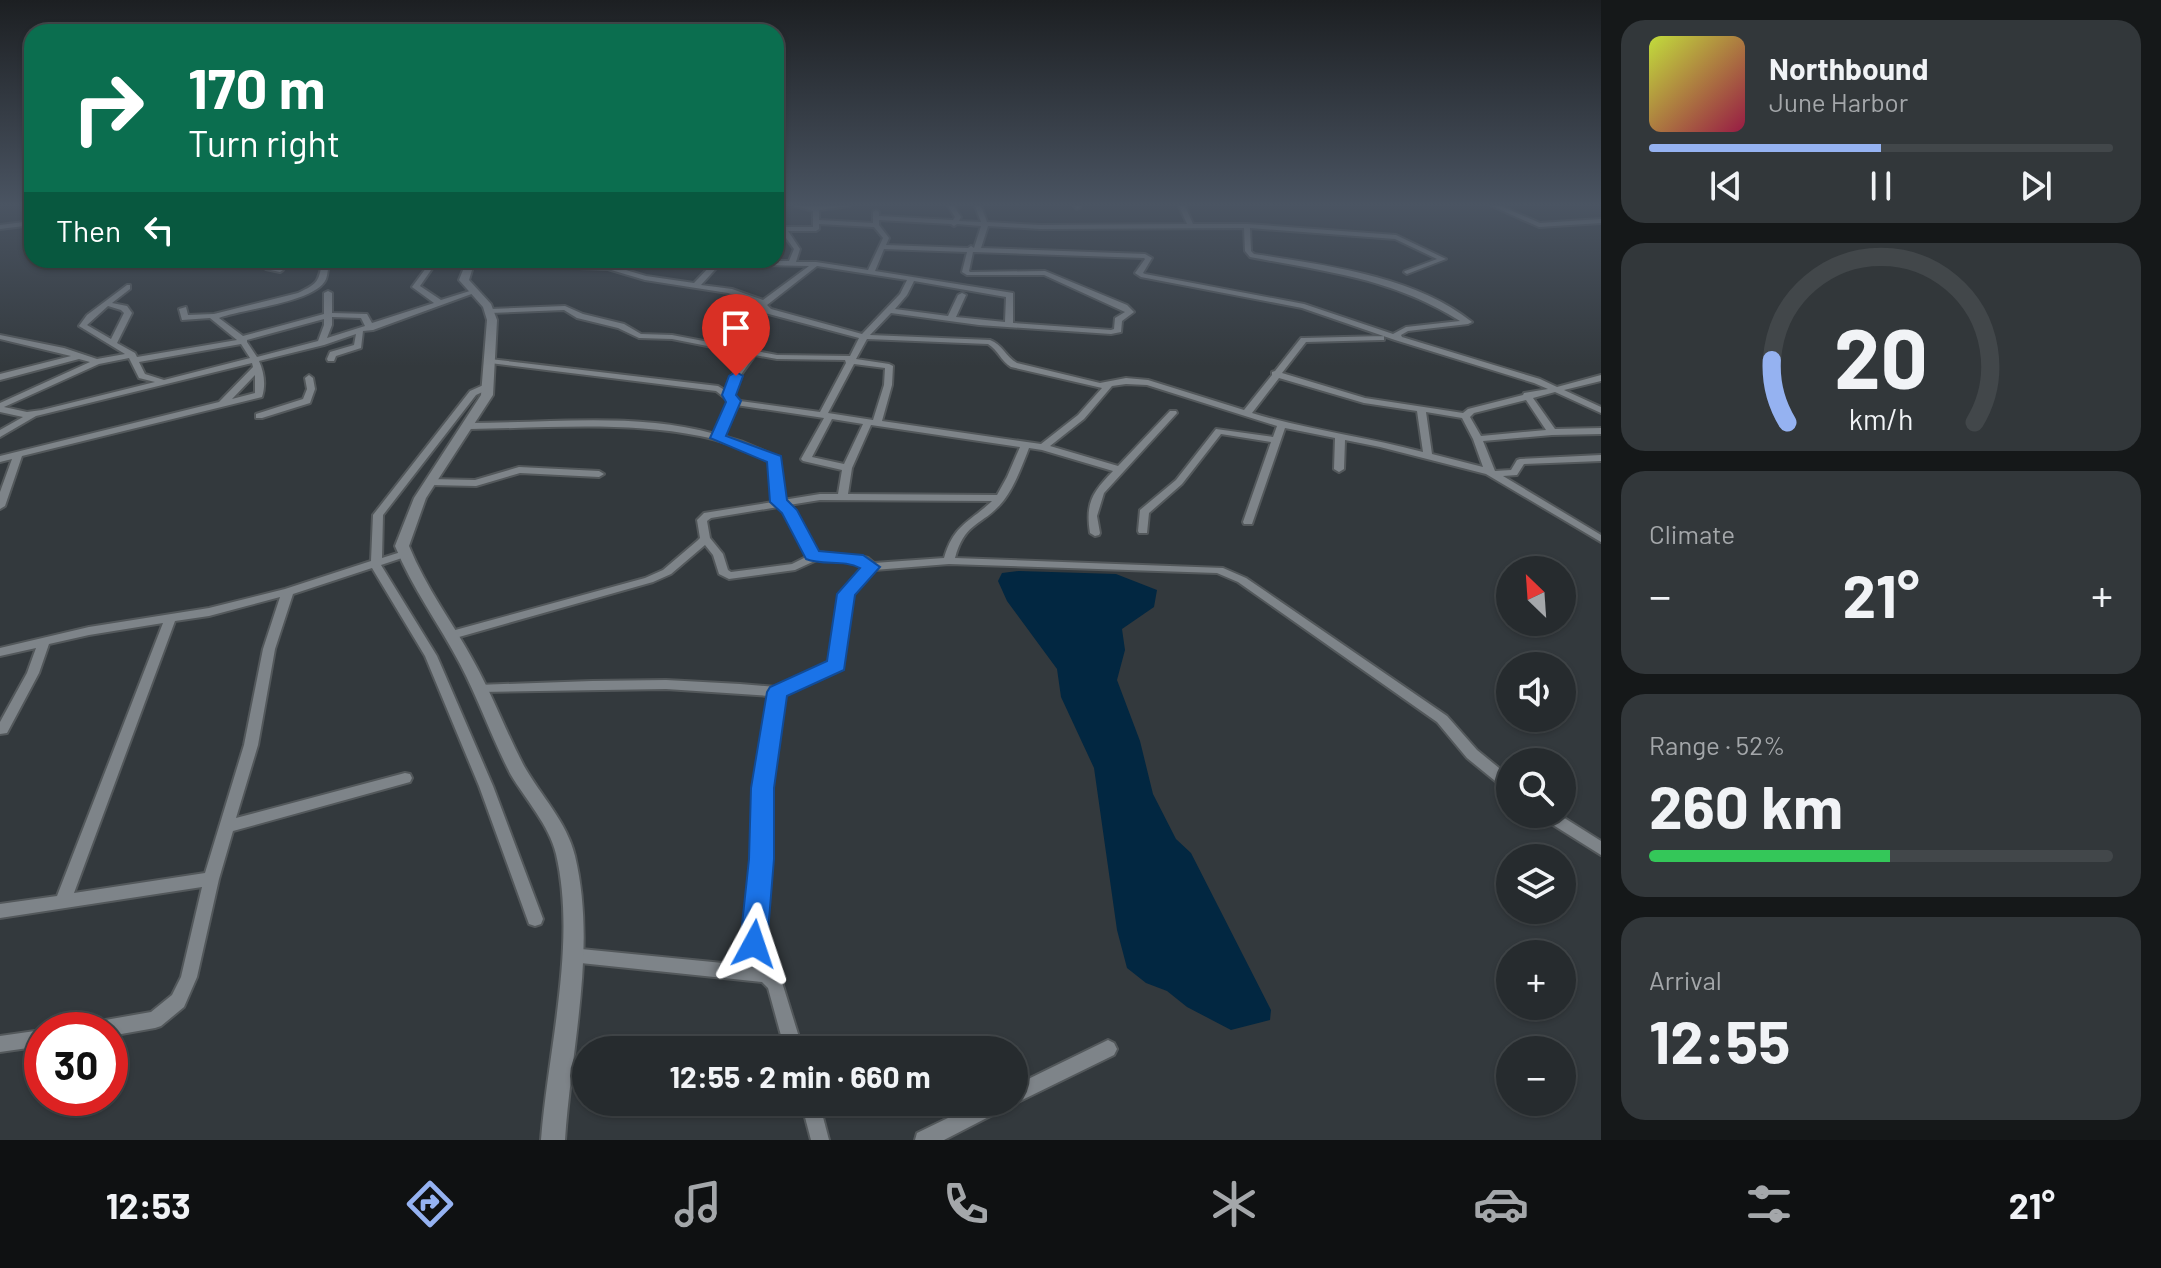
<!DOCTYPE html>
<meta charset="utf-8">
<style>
:root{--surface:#262b2e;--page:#32373a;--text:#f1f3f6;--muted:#a4a7aa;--line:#42474a;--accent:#95b2f1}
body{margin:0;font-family:Barlow,sans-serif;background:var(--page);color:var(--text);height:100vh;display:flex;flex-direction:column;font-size:30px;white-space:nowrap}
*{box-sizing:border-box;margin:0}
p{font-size:26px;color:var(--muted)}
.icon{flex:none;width:44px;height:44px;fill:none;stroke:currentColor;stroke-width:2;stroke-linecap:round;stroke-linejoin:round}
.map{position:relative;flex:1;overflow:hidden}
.side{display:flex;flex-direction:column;gap:20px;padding:20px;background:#151819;width:560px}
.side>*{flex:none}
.hud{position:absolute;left:24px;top:24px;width:760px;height:244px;border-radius:24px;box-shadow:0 2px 6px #0004,0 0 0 2px var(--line);background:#0b6e4f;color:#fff;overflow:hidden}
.needle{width:52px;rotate:335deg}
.fabs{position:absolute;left:1496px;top:556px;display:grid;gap:16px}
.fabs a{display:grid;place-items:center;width:80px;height:80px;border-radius:50%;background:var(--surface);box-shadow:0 2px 6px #0004,0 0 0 2px var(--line);font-size:40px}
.speed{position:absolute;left:24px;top:1012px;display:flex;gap:16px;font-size:40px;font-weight:700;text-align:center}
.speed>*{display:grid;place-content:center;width:104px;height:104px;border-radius:50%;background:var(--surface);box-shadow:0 2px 6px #0004,0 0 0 2px var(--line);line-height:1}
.speed .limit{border:12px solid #d22;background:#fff;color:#111}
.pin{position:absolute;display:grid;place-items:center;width:68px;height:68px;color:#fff;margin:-82px -34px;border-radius:50% 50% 50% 0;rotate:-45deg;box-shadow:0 0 8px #0007}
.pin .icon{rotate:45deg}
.me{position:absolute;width:88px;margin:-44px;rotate:5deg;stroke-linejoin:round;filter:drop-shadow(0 0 6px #0008)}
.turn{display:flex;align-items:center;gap:28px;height:168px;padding:0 32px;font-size:36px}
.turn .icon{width:104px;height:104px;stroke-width:2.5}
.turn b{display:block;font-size:56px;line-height:68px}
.then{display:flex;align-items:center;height:76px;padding:0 32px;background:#0003;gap:16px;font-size:30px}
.big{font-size:60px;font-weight:700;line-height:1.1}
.side .widget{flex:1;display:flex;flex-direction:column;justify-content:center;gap:12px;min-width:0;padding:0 28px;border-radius:24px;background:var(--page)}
.side .dial{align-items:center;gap:0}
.dial svg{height:208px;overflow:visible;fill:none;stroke:var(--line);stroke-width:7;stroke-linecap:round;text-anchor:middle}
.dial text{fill:var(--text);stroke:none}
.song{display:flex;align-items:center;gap:24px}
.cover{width:96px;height:96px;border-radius:12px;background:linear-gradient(135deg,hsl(70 70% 55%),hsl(340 70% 35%))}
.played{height:8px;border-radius:4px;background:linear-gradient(90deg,var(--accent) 50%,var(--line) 50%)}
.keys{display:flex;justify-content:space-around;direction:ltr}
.heat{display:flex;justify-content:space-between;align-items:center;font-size:44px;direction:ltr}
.charge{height:12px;border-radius:6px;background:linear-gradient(90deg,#34c759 52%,var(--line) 0)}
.trip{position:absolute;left:572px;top:1036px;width:456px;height:80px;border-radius:40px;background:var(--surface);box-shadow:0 2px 6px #0004,0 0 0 2px var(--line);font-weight:700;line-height:80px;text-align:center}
.tabs{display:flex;height:128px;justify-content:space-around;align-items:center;background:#0f1112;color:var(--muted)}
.tabs .icon{width:56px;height:56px}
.tabs .active{color:var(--accent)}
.tabs b{font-size:36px;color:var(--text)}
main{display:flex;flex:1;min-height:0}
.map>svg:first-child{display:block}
.water{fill:#022741}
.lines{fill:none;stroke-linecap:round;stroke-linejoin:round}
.minor-casing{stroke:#53585b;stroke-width:4}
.tertiary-casing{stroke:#53585b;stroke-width:4}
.minor{fill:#7e8489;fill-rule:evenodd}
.tertiary{fill:#7e8489;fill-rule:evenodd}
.route{fill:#1a73e8;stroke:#114b97;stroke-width:2}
</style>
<main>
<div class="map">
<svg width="1601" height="1140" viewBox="0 0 1601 1140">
<rect width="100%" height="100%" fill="#33393d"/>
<path class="water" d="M1019,571l97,3 41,16 -3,17 -32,22 3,21 -8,30 23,61 13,53 23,45 15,14 80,157 -1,10 -39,10 -44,-23 -20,-16 -21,-8 -19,-15 -10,-38 -23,-162 -33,-71 -4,-28 -50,-68 -9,-20 4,-8z"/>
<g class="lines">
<g class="minor-casing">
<g id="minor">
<path d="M795,206h54l-30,4v10l54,3v-11l3,-2 3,2v4l74,4 2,-3 -7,-11h6l7,11 -2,4 22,1 -6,-16h6l6,16 53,3 147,-1 -8,-18h6l8,18h54l149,11 50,24 -39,15 -3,-2 1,-1 32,-12 -42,-20 -145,-11 1,23 3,3c71,11 161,22 218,68l-4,2 -60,7 -7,4 1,2 138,42 17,8 44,-12v6l-37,9 37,17v6l-46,-21 -22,6 22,31 46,-1v6l-49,1 -69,6 12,30 16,-1 6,-10 3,-1 81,-4v6l-77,3 -7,11 -14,1 98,59v7l-115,-68 -106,-27 -35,-7 -1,29 -5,3 -5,-3 1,-31 -50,-10 -33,96h-8l-1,-2 28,-80 -50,-8 -39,50 -33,29 -2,20h-8l-1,-2 2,-21 36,-30 40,-51 57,8 4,-11 -130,-41 -21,-1 -14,2 -28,33 -34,27 68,20 52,-55h6l1,2 -73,80 -7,23 3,17 -1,2 -4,1 -5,-3c-5,-31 3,-41 23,-62l-71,-21 -13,-2c-7,18 -14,37 -25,52 -20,26 -39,20 -49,58l268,10 23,10 201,138 30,34 33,27v13l-5,-1 -38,-31 -30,-36 -199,-140 -21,-9 -268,-9 -75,6 -22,25 -11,73 -58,26 -12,103 -11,170 12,3 9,9 22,71h-18l-17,-62 -6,-6 -191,-20 -6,-2 -2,-5 2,-5 6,-2 172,17 14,-168 13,-101 -104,-7 -185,3 -4,-1 -2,-3 2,-3 115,-4 74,-1 74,4 36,3 55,-24 9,-69 25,-27 -4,-4 -42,-4 -24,11 -66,9 -10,-5 -6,-19 -8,-10 -34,29 -18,8 -201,57 -4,-1 -2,-3 2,-3 197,-54 18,-8 34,-29 3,-3 -3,-18 7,-7 69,-11 -3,-42c-23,-10 -45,-19 -70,-24 -75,-15 -154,-8 -230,-7l-5,-3 5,-3c80,0 167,-11 245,11l14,-33 -13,-10 -226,-28 -4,-2 4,-2 228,27 8,5 6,-15 16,-22 -76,-15 -33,-1 -21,-10 -41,-10 -13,-8 -74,3 -4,-2 4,-2 75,-3 18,8 41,10 17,10 31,1 105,20 73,1 9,-18 -94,-25 -8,-10 -29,-10 -83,-13 -37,-11 -138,-5 -3,-2 5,-2 137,5 37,11 48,7 22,-23 73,1 5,-12 -13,-18h-5v-4h37v-16zM879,220l72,4 3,2 3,-2 24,2 -7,22 -3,-2 -3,2 -82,-3 3,-7 -10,-13zM819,224l55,3 9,11 -15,32 -52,-8h-20l4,-13 -12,-18h28l3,-2zM988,226l52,3 204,-1 1,23 5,6c77,15 142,21 210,64l-54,6 -13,7 -89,-30 -159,-30 -2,-1 9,-15 -7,-4 -164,-6zM884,249l83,3 -5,20 5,3h77l81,37 -10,6 -1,11 -3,1 -98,-7v-30l-138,-22zM973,252l171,6 1,1 -10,14 6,4 161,31 93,32 139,43 14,6 -24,4 -1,2 -55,14 -5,4 -98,-15 -83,-25 24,-31 75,-2h3v-4l-80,2h-3l-26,33 -3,1v3l-28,35 -96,-30 -22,-2 -26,5 -83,-20c-11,-6 -15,-19 -27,-23l-120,-5 21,-22 88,12 132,9 10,-2 1,-11 12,-9 -7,-7 -82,-34 -75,1 -1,-1zM720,264l89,2 -46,34 -31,-11 -31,-4zM817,266l90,14 -7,14 -38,40 -91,-25 -4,-4zM914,281l92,16 -1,25 -49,-5 10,-22 -4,-2 -4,2 -10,21 -53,-7 12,-14zM867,339l121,5c10,6 13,17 23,23l91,21 -24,27 -37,29 -159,-23 10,-36 1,-19 -4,-2 -33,-5zM755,355l22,4 68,1 1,3 -26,49 -80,-11 -7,-5 7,-20zM854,364l31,4 -1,17 -11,35 -45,-7zM1279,378l85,25 53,8 6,41c-57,-15 -115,-22 -171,-39zM1526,400l20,30 -65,6 -11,-19 4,-4zM736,405l88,13 -23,41 2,2 39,9 -4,24h-18l-37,6 -5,-43 -35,-15 -20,-6zM1426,412l36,6 11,21 10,28 -51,-13zM832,419l31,5 -19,40 -32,-7zM871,425l149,22 -13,30 -10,18 -149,-1 4,-26zM820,500l172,1c-23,22 -38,23 -48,57l-70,5 -6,-5 -4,-1 -48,-5 -22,-42 -5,-5zM778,507l7,5 23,44 -16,8 -61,8 -3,-2 -5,-16 -13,-16 -3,-17 4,-3z"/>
<path d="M1074,206h6v1l-3,2z"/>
<path d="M1492,206h9l39,17 61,-4v4l-62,4z"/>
<path d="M32,221v4l-32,4v-4z"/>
<path d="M256,260l20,1 1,1 -4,5 10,3 -3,2 -14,-3 -1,-1 4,-5z"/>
<path d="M323,260h6c-1,6 -1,14 -3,19 -9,23 -84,30 -107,39l24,18 81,-22v-21l4,-2 4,2v20l35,1 5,9 62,-20 -22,-16 20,-27h6l-18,26 21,14 32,-10 4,2 -104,38 -10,1 -2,17 -25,8 -2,5h-6l-1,-2 3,-7 24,-7 2,-11 -32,11 -65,16c5,11 7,24 3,36l-240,59 -17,50 -5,3v-17l12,-33 -12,3v-6l219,-54 34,-35 -1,-4 -216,53 -36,21v-7l23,-13 -23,-5v-9l90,-41 -11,-3 -79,21v-6l71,-18 -71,-17v-4l64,13 33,11 28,-5 -46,-28 8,-11 40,-30h3v4l-18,14 15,3 5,7 -15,30 18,10 2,4 100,-17 -27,-22 -28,2 -3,-11 7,-2 2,8 26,-1 84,-21c21,-10 20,-11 25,-33zM108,306l13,4 3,3 -13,26 -24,-14zM332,317l29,1 4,8 -38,12 5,-13zM324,319v6l-6,16 -61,16 -10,-15v-2zM241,344l9,14 -86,22 -19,-6 -6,-12zM129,358l10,20 16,4 -113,28 -15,2 -23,-5 95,-43zM255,375v18l-23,6z"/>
<path d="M309,375l4,3 2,11 -5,14 -48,15h-6v-4l47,-15 4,-10 -2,-11z"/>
<path d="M488,383l4,3 -1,2 -15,7 -93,120 -1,43 22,-7 5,3 -1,2 -27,9 56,91 56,130 50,133 -2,5 -6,2 -6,-2 -50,-138 -54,-130 -53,-88 -79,26 -18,55 -17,96 -22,73 169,-45 5,1 2,4 -2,4 -177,49 -14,48 -22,98 -13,30 -23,19 -6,2 -45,8v-6h-25l3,-6 6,-2 57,-10 21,-17 9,-18 21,-90 -202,31v-14l57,-8 106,-273 -74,12 -40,9 -10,29 -32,60 -7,1v-12l27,-49 9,-25 -36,8v-8l89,-21 120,-19 76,-19 86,-28 2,-46 97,-124zM280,597l-17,52 -19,96 -39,128 -131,20 101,-272 34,-5z"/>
<path d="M519,467l80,4 5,3 -5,3 -79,-4 -44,13 -45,-1 -5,-3 5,-3 44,1z"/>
<path d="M1540,814h18l43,27v14l-59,-37z"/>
<path d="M42,1030v16l-42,6v-16z"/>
<path d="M1108,1040l6,3 3,6 -3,6 -94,46 -6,3 -5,-2h5v-16z"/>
<path d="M801,1102h18l10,38h-18z"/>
<path d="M981,1102h28l-3,6 -62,32h-29l2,-7z"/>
</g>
</g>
<g class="tertiary-casing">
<path id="tertiary" d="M467,260h8l-6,20 22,24 6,16 -4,75 -67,103 -17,48c17,42 44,77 65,116 19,34 32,70 50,104 17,30 43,56 51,90 22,92 -4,191 -10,284h-24c7,-91 36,-196 15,-286 -7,-29 -30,-54 -45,-79 -19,-36 -32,-75 -51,-111 -21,-40 -48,-76 -65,-118l19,-48 67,-103 6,-75 -4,-13 -24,-27z"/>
</g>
<use href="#minor" class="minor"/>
<use href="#tertiary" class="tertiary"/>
</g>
<linearGradient id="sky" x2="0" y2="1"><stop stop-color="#1c1f22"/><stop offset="0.56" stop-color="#4a5462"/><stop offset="1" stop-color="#4a5462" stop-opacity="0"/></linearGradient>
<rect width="1601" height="366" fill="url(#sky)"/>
<path class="route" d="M736,372l7,4 -7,19 5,6 -15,35 55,20 6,44 10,10 22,41 44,4 17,12 -25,28 -11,75 -57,26 -13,92v71l-7,85 -4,8 -9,3 -10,-3 -4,-8 9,-85 2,-71 16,-96 3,-5 57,-26 10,-67 23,-26c-16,-9 -37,-2 -54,-9l-24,-46 -12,-11 -3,-40 -57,-24 16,-36 -4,-7 7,-19z"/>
</svg>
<div class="fabs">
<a><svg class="needle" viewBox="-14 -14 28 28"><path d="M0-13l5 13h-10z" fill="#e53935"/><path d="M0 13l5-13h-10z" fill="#a4a7aa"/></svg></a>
<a><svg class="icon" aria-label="sound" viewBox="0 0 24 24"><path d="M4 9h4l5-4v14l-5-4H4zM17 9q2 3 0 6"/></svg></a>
<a><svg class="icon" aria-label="search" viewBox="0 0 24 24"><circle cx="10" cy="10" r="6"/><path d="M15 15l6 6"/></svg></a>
<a><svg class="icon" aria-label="layers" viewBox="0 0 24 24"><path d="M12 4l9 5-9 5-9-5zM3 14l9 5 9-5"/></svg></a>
<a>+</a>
<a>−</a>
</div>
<div class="speed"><div class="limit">30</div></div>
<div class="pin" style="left:736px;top:376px;background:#d93025"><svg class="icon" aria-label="arrive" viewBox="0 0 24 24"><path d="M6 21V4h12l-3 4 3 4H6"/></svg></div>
<svg class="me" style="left:754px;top:944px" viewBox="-20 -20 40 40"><path d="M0-17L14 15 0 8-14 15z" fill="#1a73e8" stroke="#fff" stroke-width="4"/></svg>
<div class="trip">12:55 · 2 min · 660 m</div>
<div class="hud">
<div class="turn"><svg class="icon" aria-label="right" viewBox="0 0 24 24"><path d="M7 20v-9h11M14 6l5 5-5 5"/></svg><div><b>170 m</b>Turn right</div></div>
<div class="then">Then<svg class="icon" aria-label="left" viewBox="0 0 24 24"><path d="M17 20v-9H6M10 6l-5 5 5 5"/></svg></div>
</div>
</div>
<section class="side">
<div class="widget">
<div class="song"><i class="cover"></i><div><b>Northbound</b><p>June Harbor</p></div></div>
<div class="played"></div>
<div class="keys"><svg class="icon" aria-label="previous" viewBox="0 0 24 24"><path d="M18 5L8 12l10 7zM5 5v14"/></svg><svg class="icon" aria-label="pause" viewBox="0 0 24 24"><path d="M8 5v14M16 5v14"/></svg><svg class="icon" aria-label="next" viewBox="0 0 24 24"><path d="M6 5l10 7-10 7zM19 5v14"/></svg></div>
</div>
<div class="widget dial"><svg viewBox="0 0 100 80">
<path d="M14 69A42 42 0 1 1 86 69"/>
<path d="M14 69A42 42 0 0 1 8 45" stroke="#95b2f1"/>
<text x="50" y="56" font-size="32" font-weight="700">20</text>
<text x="50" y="72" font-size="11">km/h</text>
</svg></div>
<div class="widget"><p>Climate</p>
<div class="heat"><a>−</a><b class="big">21°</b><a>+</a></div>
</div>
<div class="widget"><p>Range · 52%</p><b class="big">260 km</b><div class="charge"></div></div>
<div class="widget"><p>Arrival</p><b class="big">12:55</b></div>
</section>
</main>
<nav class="tabs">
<b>12:53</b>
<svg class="icon active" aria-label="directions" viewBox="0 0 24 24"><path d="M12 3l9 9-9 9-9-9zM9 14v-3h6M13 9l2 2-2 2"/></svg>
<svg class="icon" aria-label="music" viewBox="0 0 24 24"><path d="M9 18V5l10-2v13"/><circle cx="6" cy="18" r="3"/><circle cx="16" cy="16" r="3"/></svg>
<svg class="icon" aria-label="phone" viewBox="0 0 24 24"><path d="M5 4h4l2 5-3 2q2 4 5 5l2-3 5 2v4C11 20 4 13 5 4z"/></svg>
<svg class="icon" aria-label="climate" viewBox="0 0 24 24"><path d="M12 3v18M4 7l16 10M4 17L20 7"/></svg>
<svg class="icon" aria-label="car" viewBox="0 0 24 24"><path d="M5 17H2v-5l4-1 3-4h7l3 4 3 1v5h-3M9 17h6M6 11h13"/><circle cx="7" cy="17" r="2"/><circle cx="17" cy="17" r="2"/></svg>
<svg class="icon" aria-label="filters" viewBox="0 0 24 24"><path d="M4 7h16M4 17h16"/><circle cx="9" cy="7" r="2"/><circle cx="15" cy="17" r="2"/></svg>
<b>21°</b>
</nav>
